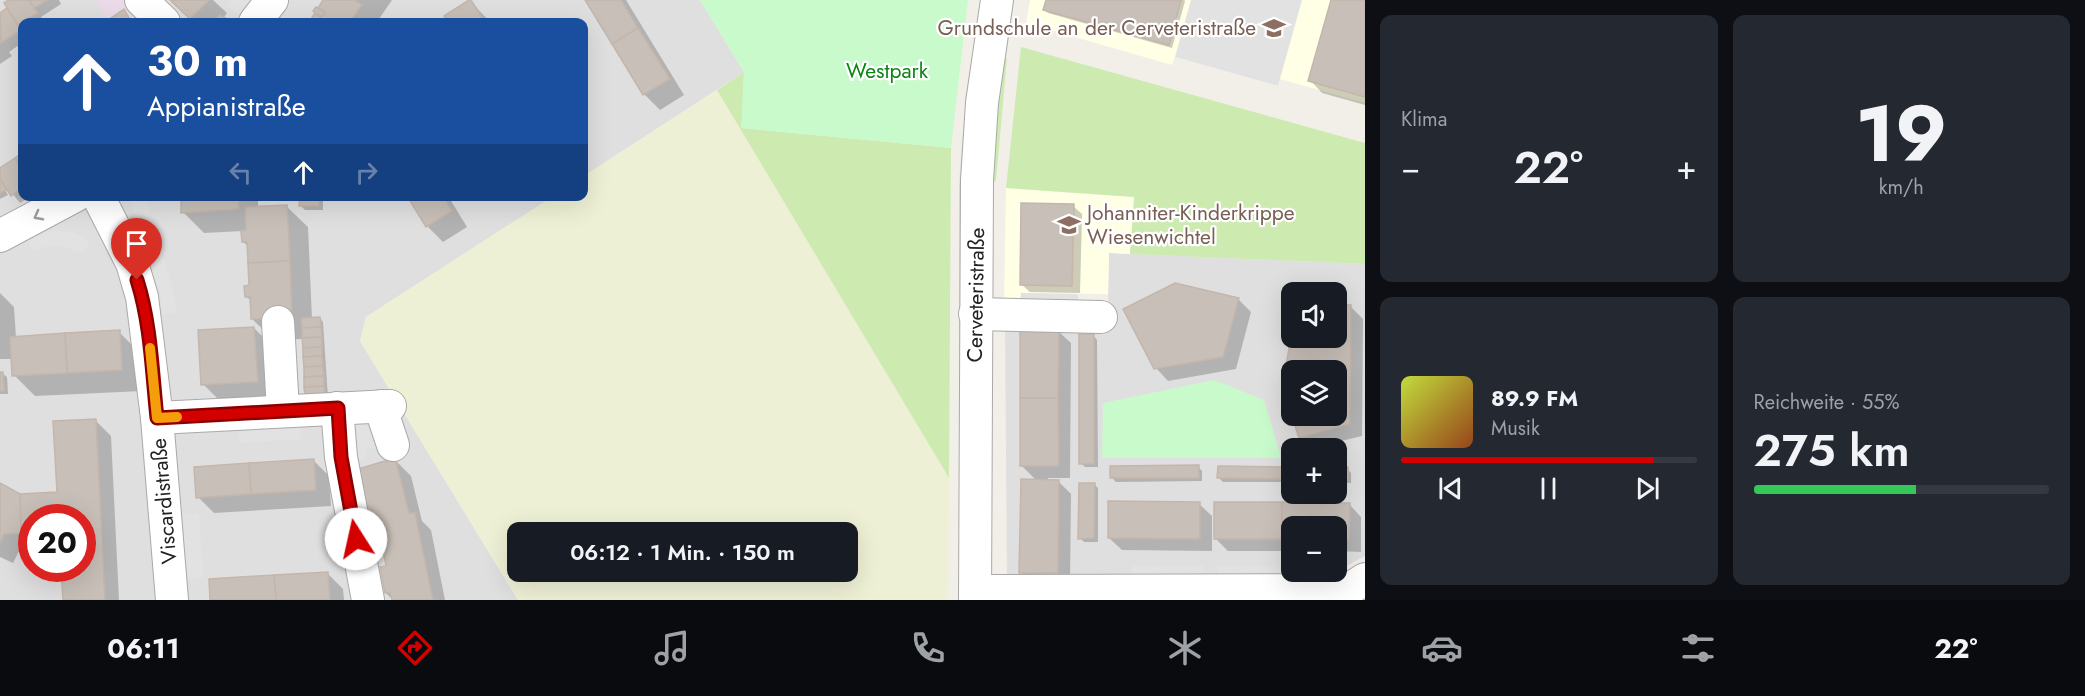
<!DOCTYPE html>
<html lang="de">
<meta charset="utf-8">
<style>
:root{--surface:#171b24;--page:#242831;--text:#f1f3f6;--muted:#9ea1a6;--line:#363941;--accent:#d40000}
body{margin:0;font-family:Jost,sans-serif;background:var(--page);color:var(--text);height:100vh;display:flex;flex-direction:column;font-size:22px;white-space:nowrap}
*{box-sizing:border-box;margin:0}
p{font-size:20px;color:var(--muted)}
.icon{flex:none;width:33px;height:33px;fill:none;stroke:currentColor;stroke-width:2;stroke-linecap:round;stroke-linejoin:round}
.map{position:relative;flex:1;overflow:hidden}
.drawer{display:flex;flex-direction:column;gap:15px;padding:15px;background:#0d0f14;width:720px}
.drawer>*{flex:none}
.top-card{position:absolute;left:18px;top:18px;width:570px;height:183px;border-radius:12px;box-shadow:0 6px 24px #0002;background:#1a4fa0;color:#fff;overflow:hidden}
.tools{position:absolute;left:1281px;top:282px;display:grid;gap:12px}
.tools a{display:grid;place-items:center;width:66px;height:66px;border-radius:12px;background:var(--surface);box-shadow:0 6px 24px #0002;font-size:30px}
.speed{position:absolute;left:18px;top:504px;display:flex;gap:12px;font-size:30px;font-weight:700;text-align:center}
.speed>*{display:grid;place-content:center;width:78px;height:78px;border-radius:50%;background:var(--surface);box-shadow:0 6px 24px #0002;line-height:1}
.speed .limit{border:9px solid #d22;background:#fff;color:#111}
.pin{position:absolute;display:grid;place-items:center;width:51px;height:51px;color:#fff;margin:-62px -26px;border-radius:50% 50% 50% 0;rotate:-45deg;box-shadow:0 0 6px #0007}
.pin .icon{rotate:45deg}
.me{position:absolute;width:66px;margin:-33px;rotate:350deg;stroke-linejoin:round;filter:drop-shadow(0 0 4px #0008)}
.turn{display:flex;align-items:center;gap:21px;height:126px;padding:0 30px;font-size:27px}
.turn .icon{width:78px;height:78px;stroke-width:2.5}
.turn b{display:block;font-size:42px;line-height:51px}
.lanes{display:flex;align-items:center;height:57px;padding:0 30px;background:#0003;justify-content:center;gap:30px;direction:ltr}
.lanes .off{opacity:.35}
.big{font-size:45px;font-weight:600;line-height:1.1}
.drawer .widget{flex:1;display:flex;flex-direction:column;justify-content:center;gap:9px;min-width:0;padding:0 21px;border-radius:12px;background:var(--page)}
.drawer .dial{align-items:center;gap:0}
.dial b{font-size:78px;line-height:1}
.song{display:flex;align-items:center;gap:18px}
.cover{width:72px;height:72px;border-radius:9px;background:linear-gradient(135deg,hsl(70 70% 55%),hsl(20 70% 35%))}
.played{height:6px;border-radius:3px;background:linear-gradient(90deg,var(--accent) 85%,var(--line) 85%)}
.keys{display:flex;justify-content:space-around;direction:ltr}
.heat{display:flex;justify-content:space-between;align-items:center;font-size:33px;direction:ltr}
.charge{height:9px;border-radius:4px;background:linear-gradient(90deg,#34c759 55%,var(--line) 0)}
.drawer .tiles{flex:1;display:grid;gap:15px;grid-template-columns:repeat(2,1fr)}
.trip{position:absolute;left:507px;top:522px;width:351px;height:60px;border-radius:12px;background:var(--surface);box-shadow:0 6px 24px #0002;font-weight:600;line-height:60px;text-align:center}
.dock{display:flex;height:96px;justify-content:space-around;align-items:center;background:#090b0e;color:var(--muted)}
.dock .icon{width:42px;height:42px}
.dock .selected{color:var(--accent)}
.dock b{font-size:27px;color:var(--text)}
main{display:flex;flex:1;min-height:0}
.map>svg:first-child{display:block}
.residential{fill:#e0dfdf;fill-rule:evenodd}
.industrial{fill:#ebdbe8}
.education{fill:#ffffe5}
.farmland{fill:#eef0d5;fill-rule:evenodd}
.grass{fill:#cdebb0}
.park{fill:#c8facc}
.parking{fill:#e2e2e2}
.shadow{fill:#0003}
.building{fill:#c7bfb8;stroke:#c4b6ab;stroke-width:1.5}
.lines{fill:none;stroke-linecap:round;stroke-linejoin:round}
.minor-casing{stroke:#a9a9a9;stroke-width:34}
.minor{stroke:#fff;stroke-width:32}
.oneway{stroke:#9c9c9c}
.route-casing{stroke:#8a0000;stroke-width:15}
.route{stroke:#d40000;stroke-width:10}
.slow{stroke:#f59e0b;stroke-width:10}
.labels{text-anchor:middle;stroke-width:4.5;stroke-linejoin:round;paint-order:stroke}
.education-label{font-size:21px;fill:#785e54;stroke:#fff;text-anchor:end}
.park-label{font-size:21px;fill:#0c8416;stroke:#fff}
.street-label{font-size:21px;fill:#222;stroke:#fff}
</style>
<main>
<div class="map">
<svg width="1365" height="600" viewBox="0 0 1365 600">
<rect width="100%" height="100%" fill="#f2efe9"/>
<g class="residential">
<path d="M0,0h700l44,72 -160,104v-154h-562v174l530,1 -186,120 -6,24 158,259h-518zM32,518h50v50h-50z"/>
<path d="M1109,253l256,11v292l-28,15 -1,-45h-44v46h43l-22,10 -306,1 -2,-264 103,-11zM1292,292h44v46h-44zM1292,370h44v46h-44zM1292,448h44v46h-44z"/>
</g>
<path class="industrial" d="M96,0h37l23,22h-47z"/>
<g class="education">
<path d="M1030,0h335v103l-85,-24 -2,7 -103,-29 -3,8 -146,-42z"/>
<path d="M1006,188l129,9 -5,57 -21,-1 -1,41 -87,-1 -1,13h-16z"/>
</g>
<path class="farmland" d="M717,90l232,388 -1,122h-430l-158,-259 6,-24 186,-120 32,-1v-20zM518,532h330v40h-330z"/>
<g class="grass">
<path d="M1021,47l344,96v121l-235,-10 4,-57 -128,-9z"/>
<path d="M1007,58l-11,123 -4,2 3,-91 7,-32z"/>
<path d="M744,72l-2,56 209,20 -2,330 -232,-388z"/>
<path d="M959,183l8,8 -5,287h-3z"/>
</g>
<g class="park">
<path d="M700,0h268l-17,148 -210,-20 3,-56z"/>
<path d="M1214,380l50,20 17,58h-179l1,-55z"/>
</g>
<g class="parking">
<path d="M231,0h23l-12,17 -15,-11z"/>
<path d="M1191,0h111l-24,86 -103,-29z"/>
<path d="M973,88l-6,103 -8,-8 7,-92z"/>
<path d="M130,197h17l3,20 -15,1z"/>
<path d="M153,226l21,65 2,22 -14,1 -2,-21 -13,-36 -7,-29z"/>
<path d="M55,230l20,3 15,8 -7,13 -21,-8 -18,1 -12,4 -7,-16z"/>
<path d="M1021,293l57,1v13l-58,-1z"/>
<path d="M394,417l11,29 -39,3v10l-17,-1 -2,-36z"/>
<path d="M300,421l1,18 -61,4 -2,-17z"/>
<path d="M199,513l4,65h-17l-4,-64z"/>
<path d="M1131,566h73v16l-72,-1z"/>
<path d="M1217,566l74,1 1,5h7v11l-82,-1z"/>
</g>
<g class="shadow">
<path d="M11,0h48l2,4 -20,13 4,5h-23v21l-13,9 3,4 -12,8v-49l9,-6z"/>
<path d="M172,0h41l14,13 -4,5 6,4h-34z"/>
<path d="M325,0h67l-15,22h-66l6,-9 8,-1 -5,-5z"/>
<path d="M587,0h39l58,95 -24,15 -16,-16z"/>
<path d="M1047,0h137l1,1 -13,47 -124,-35 -4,-4z"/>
<path d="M1332,0h33v105l-43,-12 -12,-13z"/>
<path d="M470,1l20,21h-40l-4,-6z"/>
<path d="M124,11l8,11h-21l-1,-2z"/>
<path d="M22,155v41h9l-11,7 -20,-25v-8z"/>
<path d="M0,182l8,13 -8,4z"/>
<path d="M182,196h76v12l28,-2 22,21 4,92 8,-1 3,4 5,76 -18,1 -7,-60 -29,1 -22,-21v-17l-6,-6 4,-9 -1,-40 -6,-5v-11l-39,2 -21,-21z"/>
<path d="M301,196h22v14h-18l-4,-4z"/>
<path d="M409,196h39l19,31 -24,15 -16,-16z"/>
<path d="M1073,206l9,8 -2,79 -50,-1 -9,-8z"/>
<path d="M0,293l14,14 2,31 103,-6 21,21 2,38 -107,5 -21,-21 -1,-16h-13z"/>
<path d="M1238,299l13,13 -15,57 -68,12 -12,-13z"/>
<path d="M1350,306l13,13 -1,117 -51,12 -11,-11 -6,-21h42v-46h-44l-7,11 7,-43h44z"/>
<path d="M254,328l21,21 3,54 -54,2 -21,-21z"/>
<path d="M1058,331l13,12 -1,135h-22v3h10l13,13 -1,91h-37l-12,-13 16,-91 -15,-15z"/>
<path d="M1094,336l3,4 1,127h-13l-4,-4z"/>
<path d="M0,374h3l4,3 1,17h-8z"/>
<path d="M95,420l16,16 8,164h-55l18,-32v-50h-50v31h-12l-7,14 -13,-6v-73l19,11 39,-2z"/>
<path d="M313,460l16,16 2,30 -117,7 -16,-16z"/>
<path d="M395,460l16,16 11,45 9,9 14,70h-52l-7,-7 2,-26 -5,-25 -8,-7z"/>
<path d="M1198,467l4,4v10l-86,1 -4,-4z"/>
<path d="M1292,468v14h-69l-4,-4z"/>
<path d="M1336,469h11l4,4v10l-15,-1z"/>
<path d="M1094,484l4,4v54h-14l-4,-4z"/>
<path d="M1199,504l13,12v35l-90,-1 -13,-12z"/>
<path d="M1349,504l12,13v35l-25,-1v-25h-44v25h-64l-13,-13z"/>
<path d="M327,573l16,16 1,11h-132z"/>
</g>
<g class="building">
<path d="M8,0h21l9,13 -20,12 -14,-22z"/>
<path d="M29,0h18l-13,8z"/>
<path d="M170,0h39l-19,19z"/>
<path d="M323,0h32l7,5 -12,17h-41l6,-9 6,4 4,-5 -7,-4z"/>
<path d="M469,0h2l14,22h-36l-5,-6z"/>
<path d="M585,0h36l17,28 -26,16z"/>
<path d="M1046,0h135l-12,45 -126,-35z"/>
<path d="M1331,0h34v97l-57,-16z"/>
<path d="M316,7l9,5 -4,5 -8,-6z"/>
<path d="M7,8l14,22 -20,13 -1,-30z"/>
<path d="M124,9l5,9 -7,4h-12l-2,-2z"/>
<path d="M220,14l9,7 -1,1h-15z"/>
<path d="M638,28l32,51 -27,16 -31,-51z"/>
<path d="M22,153v17l-7,-12z"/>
<path d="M15,158l7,12v18l-11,8 -11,-17v-11z"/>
<path d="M0,179l7,11 -7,3z"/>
<path d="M181,196h57l1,13 -58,4z"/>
<path d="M407,196h36l9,15 -26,16z"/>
<path d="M300,197h19v9h-20z"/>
<path d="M1021,203l53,1 -2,82 -52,-1z"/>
<path d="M287,205l3,56 -42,2 -1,-21h-5l-1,-11 5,-1 -1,-23z"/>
<path d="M290,261l2,57 -41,1 -1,-22h-5l-1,-11 5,-1 -1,-22z"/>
<path d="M1175,283l64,15 -16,59 -69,12 -31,-60z"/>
<path d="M1336,305h15l-1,119 -51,14 -7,-22h44v-46h-44v42l-9,-31 9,-48v5h44z"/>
<path d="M320,317l1,10 -19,1 -1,-10z"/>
<path d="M254,327l4,55 -57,3 -3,-55z"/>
<path d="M321,327l1,10 -20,1v-10z"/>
<path d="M1020,329h39l-1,69h-38z"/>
<path d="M120,330l2,40 -55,3 -2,-40z"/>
<path d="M65,333l2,40 -55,3 -2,-39z"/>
<rect x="1079" y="334" width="15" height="130"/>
<path d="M322,337v10l-19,1 -1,-10z"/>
<path d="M322,347v9l-19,1v-9z"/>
<path d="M322,356l1,10 -19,1 -1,-10z"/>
<path d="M323,366l1,10 -20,1v-10z"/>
<path d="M0,372h3l1,19h-4z"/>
<path d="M324,376v10l-20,1v-10z"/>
<path d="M324,386l1,9 -20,1 -1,-9z"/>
<path d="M1020,398h38l1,68h-39z"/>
<path d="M96,419l9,181h-42l-2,-32h21v-50h-50v15h-11l-1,-39 37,-2 -4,-71z"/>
<path d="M395,458l14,55h6l18,87h-41l-2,-7h-5l-5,-26 6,-1 -6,-32 -6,1 -19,-65z"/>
<path d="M314,459l2,31 -65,4 -2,-31z"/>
<path d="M249,463l2,31 -55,4 -2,-31z"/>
<path d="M1199,465v13h-89v-12z"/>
<path d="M1218,466l74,1v12l-75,-1z"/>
<rect x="1336" y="467" width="12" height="12"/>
<path d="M1021,479l38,1 -1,93h-39z"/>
<path d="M0,483l20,11 1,39 -17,1 -4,8z"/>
<path d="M1079,483h16l-1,55 -16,1z"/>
<path d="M1108,501l92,1v37l-92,-1z"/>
<rect x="1214" y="502" width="68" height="37"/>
<path d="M1282,502l68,1 -1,37h-13v-14h-44v13h-10z"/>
<path d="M328,572l2,28h-54l-2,-25z"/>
<path d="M274,575l2,25h-66l-1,-21z"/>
</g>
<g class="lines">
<g class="minor-casing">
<g id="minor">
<path d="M141,0l23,22"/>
<path d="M255,22l17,-22"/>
<path d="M98,196l34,67 10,34 15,121 15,182"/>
<path d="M0,236l75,-40"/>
<path d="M975,314l126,3"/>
<path d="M278,322l5,89"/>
<path d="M382,406l2,12 9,27"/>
<path d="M337,408l4,49 27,143"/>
<path d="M157,418l233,-12"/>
<path d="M975,591l373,-1 17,-11"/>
<path d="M975,600l2,-420 5,-77 15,-103"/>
</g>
</g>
<use href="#minor" class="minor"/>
</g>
<defs><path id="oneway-chevron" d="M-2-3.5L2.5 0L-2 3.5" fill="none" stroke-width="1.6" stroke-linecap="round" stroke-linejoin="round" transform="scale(1.5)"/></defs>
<use class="oneway" href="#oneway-chevron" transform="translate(38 216) rotate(152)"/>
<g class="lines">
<g class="route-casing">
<path id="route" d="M137,280c14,44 15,92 20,138l181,-10 3,49 15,82"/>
</g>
<use href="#route" class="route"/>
<path class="slow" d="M150,348l7,70 20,-1"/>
</g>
<defs>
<g id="school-bare" transform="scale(1.8)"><path d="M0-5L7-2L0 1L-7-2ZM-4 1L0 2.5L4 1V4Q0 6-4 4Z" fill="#8d6e63" stroke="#fff" stroke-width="2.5" paint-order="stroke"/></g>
</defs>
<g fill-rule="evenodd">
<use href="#school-bare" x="1274" y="28"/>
<use href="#school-bare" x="1069" y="225"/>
</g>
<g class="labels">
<g class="education-label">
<text x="1256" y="35">Grundschule an der Cerveteristraße</text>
<text x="1087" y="220" text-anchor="start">Johanniter-Kinderkrippe<tspan x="1087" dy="24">Wiesenwichtel</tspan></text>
</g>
<g class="park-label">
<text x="887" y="78">Westpark</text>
</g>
<g class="street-label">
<text transform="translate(976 295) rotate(-89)" y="7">Cerveteristraße</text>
<text transform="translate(164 501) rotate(-95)" y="7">Viscardistraße</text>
</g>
</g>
</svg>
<div class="tools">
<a><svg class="icon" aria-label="sound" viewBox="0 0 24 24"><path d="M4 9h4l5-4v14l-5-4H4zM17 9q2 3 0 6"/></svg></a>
<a><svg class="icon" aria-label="layers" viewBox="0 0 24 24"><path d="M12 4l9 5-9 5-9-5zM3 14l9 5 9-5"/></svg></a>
<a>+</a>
<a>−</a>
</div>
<div class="speed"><div class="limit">20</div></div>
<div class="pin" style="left:137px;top:280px;background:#d93025"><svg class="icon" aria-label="arrive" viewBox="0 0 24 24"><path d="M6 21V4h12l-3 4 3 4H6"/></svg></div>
<svg class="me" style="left:356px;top:539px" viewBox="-20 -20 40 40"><circle r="19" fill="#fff"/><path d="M0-13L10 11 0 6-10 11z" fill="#d40000"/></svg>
<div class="trip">06:12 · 1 Min. · 150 m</div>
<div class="top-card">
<div class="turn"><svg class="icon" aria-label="ahead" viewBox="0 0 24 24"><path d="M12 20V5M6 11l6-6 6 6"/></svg><div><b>30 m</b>Appianistraße</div></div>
<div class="lanes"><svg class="icon off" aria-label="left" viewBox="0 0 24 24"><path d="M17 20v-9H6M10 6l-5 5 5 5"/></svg><svg class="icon" aria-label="ahead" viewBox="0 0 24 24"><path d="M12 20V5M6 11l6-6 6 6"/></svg><svg class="icon off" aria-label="right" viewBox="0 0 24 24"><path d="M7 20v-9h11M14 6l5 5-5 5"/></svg></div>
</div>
</div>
<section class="drawer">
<div class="tiles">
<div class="widget"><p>Klima</p>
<div class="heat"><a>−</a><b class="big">22°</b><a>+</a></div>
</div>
<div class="widget dial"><b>19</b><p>km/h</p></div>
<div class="widget">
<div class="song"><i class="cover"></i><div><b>89.9 FM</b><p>Musik</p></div></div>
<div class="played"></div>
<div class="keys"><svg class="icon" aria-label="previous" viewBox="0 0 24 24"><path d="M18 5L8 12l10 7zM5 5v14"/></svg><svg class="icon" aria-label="pause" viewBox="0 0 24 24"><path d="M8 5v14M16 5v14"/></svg><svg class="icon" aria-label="next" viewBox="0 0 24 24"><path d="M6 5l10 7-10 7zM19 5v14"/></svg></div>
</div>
<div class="widget"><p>Reichweite · 55%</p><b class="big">275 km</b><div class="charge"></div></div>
</div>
</section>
</main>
<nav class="dock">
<b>06:11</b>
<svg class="icon selected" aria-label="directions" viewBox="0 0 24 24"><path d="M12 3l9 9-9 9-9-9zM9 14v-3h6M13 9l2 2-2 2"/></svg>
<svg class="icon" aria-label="music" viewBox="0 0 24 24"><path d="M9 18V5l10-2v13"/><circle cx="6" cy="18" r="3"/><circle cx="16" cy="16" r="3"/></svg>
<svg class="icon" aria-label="phone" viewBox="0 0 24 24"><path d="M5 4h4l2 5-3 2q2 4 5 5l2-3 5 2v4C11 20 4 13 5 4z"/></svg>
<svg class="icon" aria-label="climate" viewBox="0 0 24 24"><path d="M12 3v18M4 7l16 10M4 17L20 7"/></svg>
<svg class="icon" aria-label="car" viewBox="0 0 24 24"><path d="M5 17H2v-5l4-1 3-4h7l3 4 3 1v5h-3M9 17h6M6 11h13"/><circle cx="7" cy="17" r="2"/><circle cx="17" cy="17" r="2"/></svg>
<svg class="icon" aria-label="filters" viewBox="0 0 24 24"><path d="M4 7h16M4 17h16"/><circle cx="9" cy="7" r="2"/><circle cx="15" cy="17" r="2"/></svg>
<b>22°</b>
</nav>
